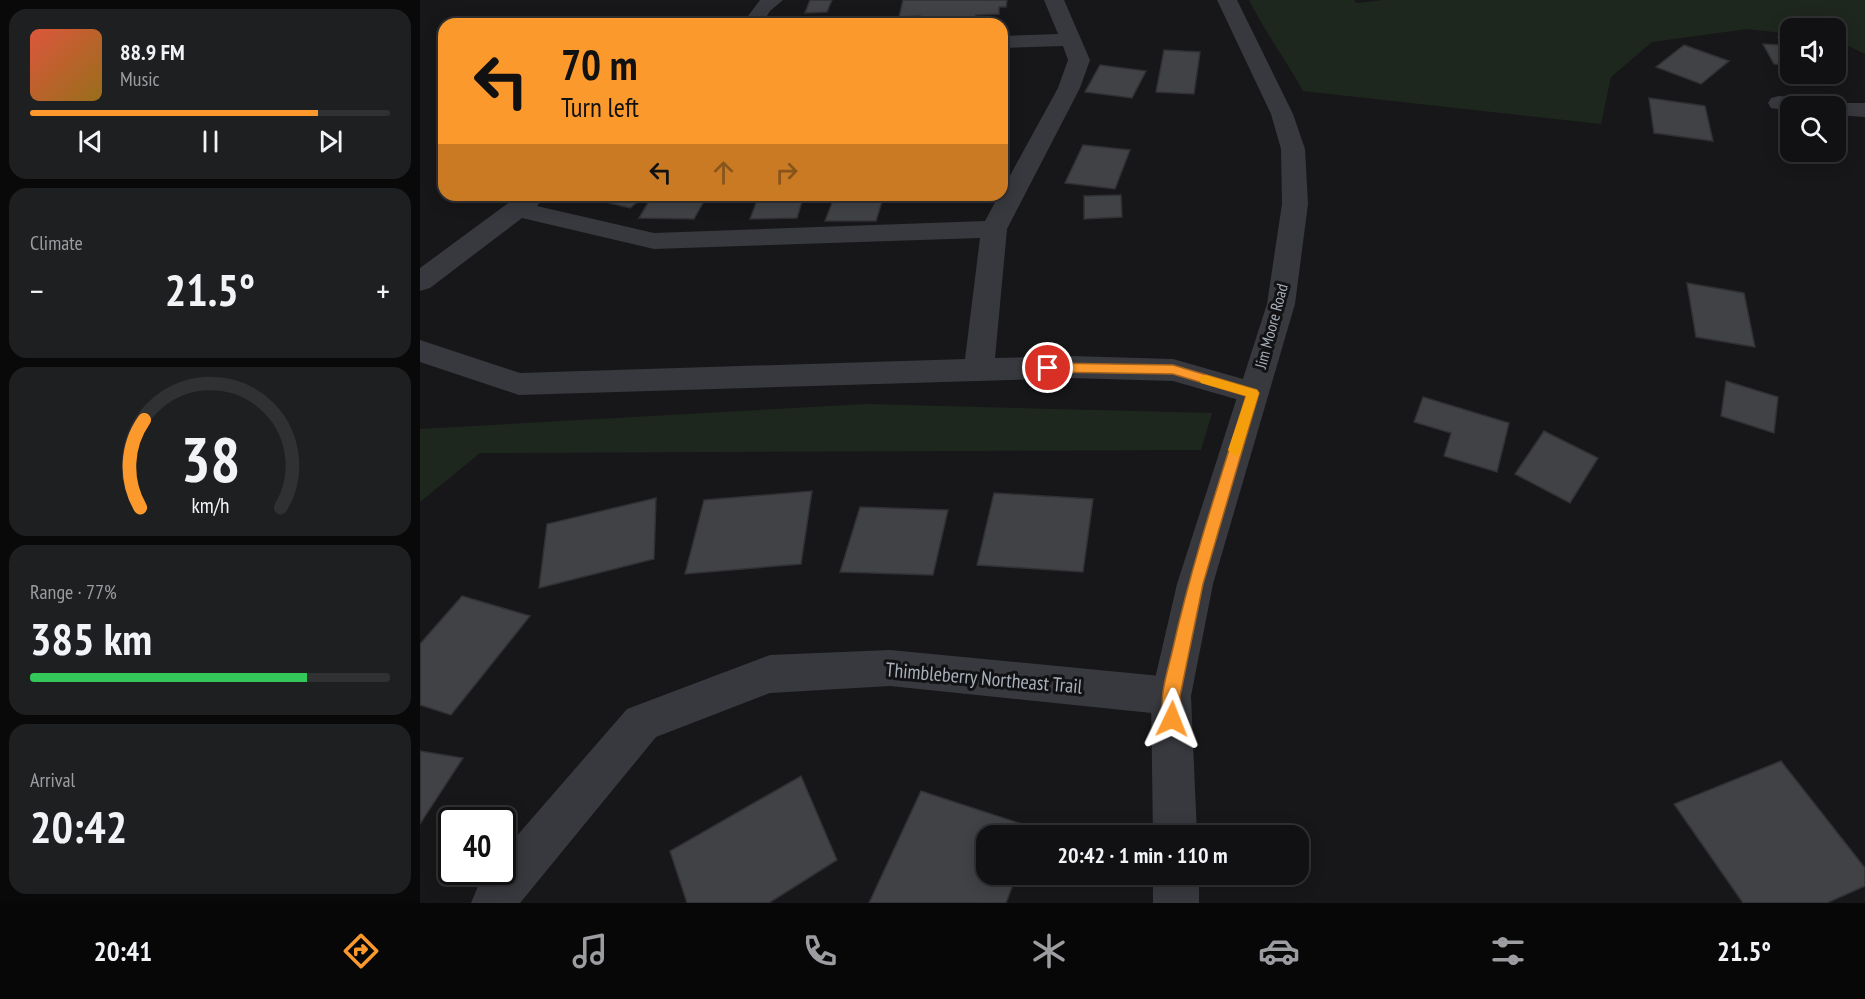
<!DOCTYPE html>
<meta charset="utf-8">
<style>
:root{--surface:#111113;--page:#1e1f21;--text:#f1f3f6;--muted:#9c9da0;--line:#303133;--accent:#fc992c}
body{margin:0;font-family:"PT Sans Narrow",sans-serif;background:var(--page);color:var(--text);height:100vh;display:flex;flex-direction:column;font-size:22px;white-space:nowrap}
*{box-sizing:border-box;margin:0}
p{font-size:20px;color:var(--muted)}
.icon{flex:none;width:33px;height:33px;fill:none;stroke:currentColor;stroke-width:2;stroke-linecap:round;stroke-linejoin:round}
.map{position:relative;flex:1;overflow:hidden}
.side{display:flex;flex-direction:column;gap:9px;padding:9px;background:#09090a;width:420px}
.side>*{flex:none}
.top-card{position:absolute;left:18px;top:18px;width:570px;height:183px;border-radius:18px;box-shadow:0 3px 15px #0003,0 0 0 2px var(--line);background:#fc992c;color:#111;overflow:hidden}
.fabs{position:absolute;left:1360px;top:18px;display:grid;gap:12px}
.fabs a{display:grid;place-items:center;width:66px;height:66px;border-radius:12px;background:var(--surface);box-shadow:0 3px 15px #0003,0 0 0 2px var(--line);font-size:30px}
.speed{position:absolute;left:18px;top:807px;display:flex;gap:12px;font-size:30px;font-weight:700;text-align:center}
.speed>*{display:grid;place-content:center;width:78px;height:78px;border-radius:50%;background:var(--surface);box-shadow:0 3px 15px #0003,0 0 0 2px var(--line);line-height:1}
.speed .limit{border:3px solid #111;border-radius:9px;background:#fff;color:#111}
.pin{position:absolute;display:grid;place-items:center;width:51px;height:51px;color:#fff;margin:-26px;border:3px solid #fff;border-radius:50%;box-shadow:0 2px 6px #0007}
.me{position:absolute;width:66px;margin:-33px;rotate:2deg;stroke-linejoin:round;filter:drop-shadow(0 0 4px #0008)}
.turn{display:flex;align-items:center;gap:21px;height:126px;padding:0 24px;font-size:27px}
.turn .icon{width:78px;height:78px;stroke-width:2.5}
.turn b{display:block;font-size:42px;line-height:51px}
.lanes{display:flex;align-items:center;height:57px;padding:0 24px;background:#0003;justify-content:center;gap:30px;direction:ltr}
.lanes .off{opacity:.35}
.big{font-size:45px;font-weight:700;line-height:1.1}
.side .tile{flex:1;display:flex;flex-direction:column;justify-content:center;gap:9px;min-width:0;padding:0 21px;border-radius:18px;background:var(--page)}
.side .dial{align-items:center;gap:0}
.dial svg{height:156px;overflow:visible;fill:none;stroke:var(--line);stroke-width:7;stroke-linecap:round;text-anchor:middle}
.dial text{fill:var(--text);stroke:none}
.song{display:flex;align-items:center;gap:18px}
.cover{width:72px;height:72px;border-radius:9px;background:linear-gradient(135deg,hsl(10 70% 55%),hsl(40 70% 35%))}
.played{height:6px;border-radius:3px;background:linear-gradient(90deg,var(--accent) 80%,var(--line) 80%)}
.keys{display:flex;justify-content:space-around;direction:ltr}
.heat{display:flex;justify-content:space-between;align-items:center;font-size:33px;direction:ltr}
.charge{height:9px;border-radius:4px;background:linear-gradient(90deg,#34c759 77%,var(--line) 0)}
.trip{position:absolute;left:556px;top:825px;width:333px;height:60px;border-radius:18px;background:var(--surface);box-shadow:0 3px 15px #0003,0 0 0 2px var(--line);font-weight:700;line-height:60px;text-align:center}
.menu{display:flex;height:96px;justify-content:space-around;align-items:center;background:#070708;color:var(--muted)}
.menu .icon{width:42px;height:42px}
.menu .on{color:var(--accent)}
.menu b{font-size:27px;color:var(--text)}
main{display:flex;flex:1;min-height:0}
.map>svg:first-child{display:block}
.green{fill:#1e271e}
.building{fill:#414246;stroke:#313135;stroke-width:1.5}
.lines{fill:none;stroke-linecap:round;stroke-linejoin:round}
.minor{fill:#37393e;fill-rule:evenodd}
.tertiary{fill:#37393e;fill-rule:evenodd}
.route{fill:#fc992c;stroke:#a4631d;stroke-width:1.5}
.slow{fill:#f59e0b}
.labels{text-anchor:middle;stroke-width:6;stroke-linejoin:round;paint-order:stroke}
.street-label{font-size:16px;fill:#a8b0ba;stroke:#121214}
.near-street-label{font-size:20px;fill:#a8b0ba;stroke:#121214}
</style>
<main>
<section class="side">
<div class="tile">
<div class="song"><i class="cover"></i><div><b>88.9 FM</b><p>Music</p></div></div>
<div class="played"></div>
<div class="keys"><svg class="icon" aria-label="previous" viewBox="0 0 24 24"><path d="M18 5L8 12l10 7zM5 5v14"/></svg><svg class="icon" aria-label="pause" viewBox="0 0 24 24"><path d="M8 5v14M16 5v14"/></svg><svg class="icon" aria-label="next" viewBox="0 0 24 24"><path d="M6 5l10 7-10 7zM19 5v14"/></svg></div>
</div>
<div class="tile"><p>Climate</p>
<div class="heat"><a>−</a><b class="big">21.5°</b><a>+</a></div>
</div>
<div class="tile dial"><svg viewBox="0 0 100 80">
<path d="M14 69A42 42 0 1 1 86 69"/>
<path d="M14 69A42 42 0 0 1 16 24" stroke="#fc992c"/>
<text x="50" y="56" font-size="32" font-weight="700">38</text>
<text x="50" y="72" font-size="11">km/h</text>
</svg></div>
<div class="tile"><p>Range · 77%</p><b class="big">385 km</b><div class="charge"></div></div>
<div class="tile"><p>Arrival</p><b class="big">20:42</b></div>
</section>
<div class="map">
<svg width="1445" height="903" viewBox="0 0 1445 903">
<rect width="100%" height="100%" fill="#171719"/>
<g class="green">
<path d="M829,0h105l3,3 26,-3h482v54l-29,-14v-12h-45v6l-44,-5 -95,13 -41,35 -10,47 -298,-33c-17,-31 -38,-59 -54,-91z"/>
<path d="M446,404l346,9 -11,37 -721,3 -60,49v-73z"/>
</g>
<g class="building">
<path d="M390,0h22l-5,12 -22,1z"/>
<path d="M483,0h104l-1,7h-7v7l-23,1 -2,9h-56l2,-8 -21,1z"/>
<path d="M1358,37l13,1v27l-17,-1 -11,-20 19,1z"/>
<path d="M1264,45l45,16 -28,23 -45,-17z"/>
<path d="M744,50l36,2 -6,42 -38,-2z"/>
<path d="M680,65l46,6 -14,27 -47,-6z"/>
<path d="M1229,98l56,8 8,35 -59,-8z"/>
<path d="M663,145l47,5 -15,39 -50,-6z"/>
<path d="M157,195h69l-16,13z"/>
<path d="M339,195h45l-7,23 -47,1z"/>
<path d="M415,195h49l-8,26h-51z"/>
<path d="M701,195l1,22 -38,2v-23z"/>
<path d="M229,201h55l-10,18 -55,-1z"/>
<path d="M1267,283l57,10 11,54 -59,-10z"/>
<path d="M1306,381l52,16 -4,36 -53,-17z"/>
<path d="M1003,397l86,26 -12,49 -53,-16 7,-23 -37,-11z"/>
<path d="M1124,431l54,27 -28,45 -55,-29z"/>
<path d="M392,491l-11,73 -116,10 19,-74z"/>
<path d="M574,493l99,6 -10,73 -106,-7z"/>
<path d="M236,498l-2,61 -115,29 8,-64z"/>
<path d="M440,507l88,3 -15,65 -93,-3z"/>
<path d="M42,596l68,20 -79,99 -31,-10v-61z"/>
<path d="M0,751l43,7 -43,66z"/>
<path d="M1361,761l84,107v18l-38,17h-84l-69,-99z"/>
<path d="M381,776l36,84 -68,43h-82l-17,-52z"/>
<path d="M501,791l113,37 -3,8h-44v38h30l-11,29h-137z"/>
</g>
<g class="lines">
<g class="minor">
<path d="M340,0h23l-13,11 -8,13h-20z"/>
<path d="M624,0h20l26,60 -10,28 -73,141 -12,129 76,-2 102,3 91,26 5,8 -5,8 -11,3 -80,-23 -102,-3 -552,17 -99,-33v-22l100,33 445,-14 15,-121 -326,11 -132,-31 -92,70 -10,3v-23l99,-73h27l-9,11 117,27 331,-12 14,-26h3v-5l56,-102 10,-28 -5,-14 -61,2v-12l56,-2z"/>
<path d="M1359,96l41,3 9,4h36v14l-29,-2v-9h-45v5l-20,-3 -3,-5 3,-5z"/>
<path d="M470,650l281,27 14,5 6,14 -6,14 -14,5 -281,-29 -120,7 -114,44 -136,166h-49l10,-24 6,-7h15v-19l125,-144 143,-54z"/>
</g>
<g class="tertiary">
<path d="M797,0h20l56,114 12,35 3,55 -13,100 -82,280 -22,112 6,140h-44l-2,-140 26,-112 90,-280 15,-100 -1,-55 -10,-35z"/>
<rect x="733" y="874" width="46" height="29"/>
</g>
</g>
<path class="route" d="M628,363l125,2 84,25 2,3 -56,191 -23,112v23l-2,6 -6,2 -6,-2c-10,-23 2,-54 7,-77 19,-85 47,-169 73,-252l-73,-22 -125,-2 -6,-4z"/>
<path class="slow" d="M786,375l51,15 2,3 -19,61 -5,2 -7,-6 18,-54 -45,-13 -2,-4 2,-3z"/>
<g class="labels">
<g class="street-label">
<text transform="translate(851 326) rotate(-75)" y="6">Jim Moore Road</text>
</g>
<g class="near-street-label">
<text transform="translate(564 678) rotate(5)" y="7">Thimbleberry Northeast Trail</text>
</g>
</g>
</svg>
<div class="fabs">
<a><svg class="icon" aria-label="sound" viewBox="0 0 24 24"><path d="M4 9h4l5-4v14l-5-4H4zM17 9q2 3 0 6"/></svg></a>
<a><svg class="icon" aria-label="search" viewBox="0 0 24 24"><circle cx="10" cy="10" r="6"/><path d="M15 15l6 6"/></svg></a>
</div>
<div class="speed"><div class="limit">40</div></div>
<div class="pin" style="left:628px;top:368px;background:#d93025"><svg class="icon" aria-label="arrive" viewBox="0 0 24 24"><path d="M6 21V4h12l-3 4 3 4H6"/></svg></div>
<svg class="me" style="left:752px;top:719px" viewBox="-20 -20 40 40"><path d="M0-17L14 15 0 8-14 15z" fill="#fc992c" stroke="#fff" stroke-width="4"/></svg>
<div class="trip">20:42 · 1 min · 110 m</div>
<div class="top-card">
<div class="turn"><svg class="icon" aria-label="left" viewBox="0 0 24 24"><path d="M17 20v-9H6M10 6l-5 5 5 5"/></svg><div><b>70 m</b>Turn left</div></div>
<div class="lanes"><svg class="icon" aria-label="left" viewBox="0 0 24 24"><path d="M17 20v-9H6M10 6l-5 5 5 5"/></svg><svg class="icon off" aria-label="ahead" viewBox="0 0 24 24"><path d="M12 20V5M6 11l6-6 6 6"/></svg><svg class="icon off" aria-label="right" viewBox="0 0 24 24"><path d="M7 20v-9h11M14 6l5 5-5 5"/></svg></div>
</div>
</div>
</main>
<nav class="menu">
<b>20:41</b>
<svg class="icon on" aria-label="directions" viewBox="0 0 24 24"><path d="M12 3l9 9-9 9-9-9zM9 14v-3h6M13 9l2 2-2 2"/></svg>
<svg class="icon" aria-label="music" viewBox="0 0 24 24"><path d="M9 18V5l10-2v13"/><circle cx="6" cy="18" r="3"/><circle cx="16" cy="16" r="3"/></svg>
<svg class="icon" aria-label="phone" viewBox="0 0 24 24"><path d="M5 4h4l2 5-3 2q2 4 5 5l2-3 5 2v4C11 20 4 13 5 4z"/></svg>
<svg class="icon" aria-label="climate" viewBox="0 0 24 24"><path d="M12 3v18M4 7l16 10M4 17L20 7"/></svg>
<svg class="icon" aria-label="car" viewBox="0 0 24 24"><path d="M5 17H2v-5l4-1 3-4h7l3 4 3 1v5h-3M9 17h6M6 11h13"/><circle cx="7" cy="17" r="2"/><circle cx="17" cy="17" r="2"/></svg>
<svg class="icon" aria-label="filters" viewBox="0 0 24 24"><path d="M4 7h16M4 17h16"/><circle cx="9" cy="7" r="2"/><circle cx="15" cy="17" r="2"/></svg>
<b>21.5°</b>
</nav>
